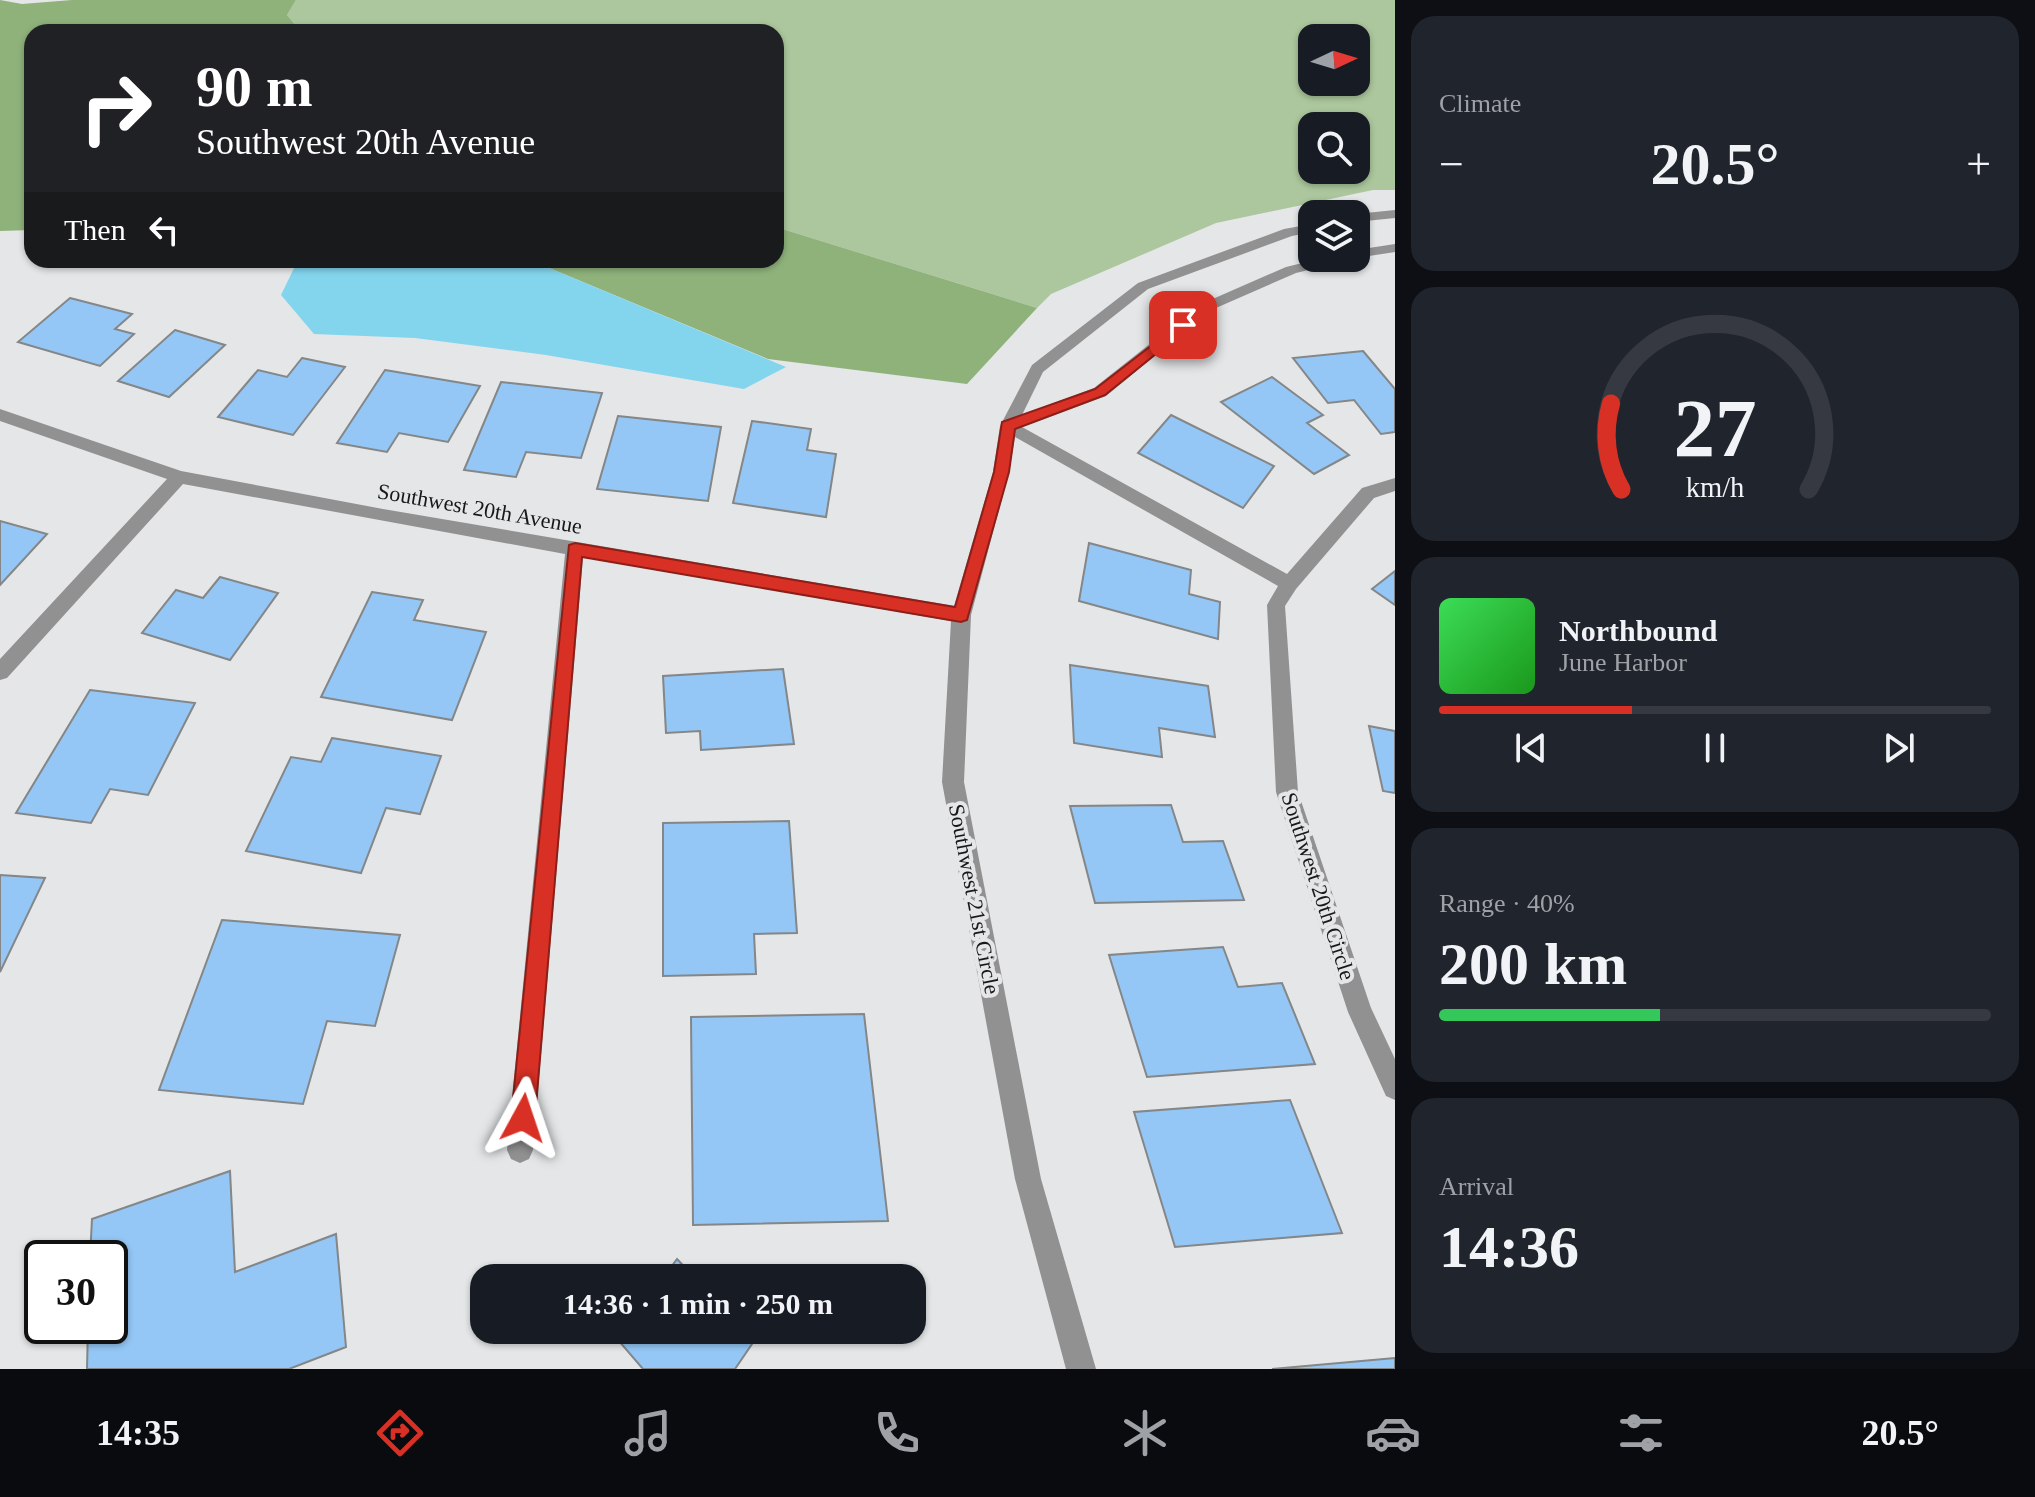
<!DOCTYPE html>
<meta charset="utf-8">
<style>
:root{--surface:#171b24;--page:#20242c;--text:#f1f3f6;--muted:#9ea1a6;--line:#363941;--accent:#d93025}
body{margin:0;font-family:Georgia,serif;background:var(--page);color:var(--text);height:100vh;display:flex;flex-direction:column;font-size:30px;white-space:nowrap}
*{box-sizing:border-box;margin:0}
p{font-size:26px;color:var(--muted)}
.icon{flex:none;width:44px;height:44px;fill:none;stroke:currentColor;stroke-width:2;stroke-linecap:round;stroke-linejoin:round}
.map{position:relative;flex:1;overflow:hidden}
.details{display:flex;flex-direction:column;gap:16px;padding:16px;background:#0d0f14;width:640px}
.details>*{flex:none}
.top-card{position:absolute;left:24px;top:24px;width:760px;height:244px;border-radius:24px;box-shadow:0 2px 6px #0004;background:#202124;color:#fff;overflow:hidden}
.needle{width:52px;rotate:86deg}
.controls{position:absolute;left:1298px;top:24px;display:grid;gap:16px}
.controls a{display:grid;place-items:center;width:72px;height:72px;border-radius:16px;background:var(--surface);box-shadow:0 2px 6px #0004;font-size:40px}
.speed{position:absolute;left:24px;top:1240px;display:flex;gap:16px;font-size:40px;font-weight:700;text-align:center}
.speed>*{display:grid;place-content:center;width:104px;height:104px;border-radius:50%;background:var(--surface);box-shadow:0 2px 6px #0004;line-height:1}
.speed .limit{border:4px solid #111;border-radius:12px;background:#fff;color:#111}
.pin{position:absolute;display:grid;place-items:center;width:68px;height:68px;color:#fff;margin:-34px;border-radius:16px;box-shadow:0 4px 12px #0006}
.me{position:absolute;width:88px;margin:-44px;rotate:5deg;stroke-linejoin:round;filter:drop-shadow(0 0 6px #0008)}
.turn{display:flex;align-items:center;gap:28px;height:168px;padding:0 40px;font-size:36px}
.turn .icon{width:104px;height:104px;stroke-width:2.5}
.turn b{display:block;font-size:56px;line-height:68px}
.then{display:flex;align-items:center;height:76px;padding:0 40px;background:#0003;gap:16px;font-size:30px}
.big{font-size:60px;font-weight:800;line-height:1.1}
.details .widget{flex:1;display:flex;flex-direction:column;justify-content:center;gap:12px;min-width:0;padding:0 28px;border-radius:24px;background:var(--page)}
.details .dial{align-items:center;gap:0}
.dial svg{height:208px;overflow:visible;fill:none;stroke:var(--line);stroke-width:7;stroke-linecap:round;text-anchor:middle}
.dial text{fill:var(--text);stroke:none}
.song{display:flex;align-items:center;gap:24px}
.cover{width:96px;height:96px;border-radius:12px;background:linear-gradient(135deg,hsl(130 70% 55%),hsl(120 70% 35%))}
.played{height:8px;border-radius:4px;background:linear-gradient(90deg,var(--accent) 35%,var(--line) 35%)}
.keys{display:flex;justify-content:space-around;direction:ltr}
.heat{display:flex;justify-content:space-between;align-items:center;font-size:44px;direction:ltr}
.charge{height:12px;border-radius:6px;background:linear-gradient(90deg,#34c759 40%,var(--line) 0)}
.trip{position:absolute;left:470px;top:1264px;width:456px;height:80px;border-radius:24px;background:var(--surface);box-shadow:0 2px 6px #0004;font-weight:800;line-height:80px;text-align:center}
.dock{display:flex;height:128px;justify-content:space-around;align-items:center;background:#090b0e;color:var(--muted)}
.dock .icon{width:56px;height:56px}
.dock .selected{color:var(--accent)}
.dock b{font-size:36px;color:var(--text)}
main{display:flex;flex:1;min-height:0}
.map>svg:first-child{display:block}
.green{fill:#acc79d;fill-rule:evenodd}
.forest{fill:#8fb27b}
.water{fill:#83d5ed}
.building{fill:#94c7f6;stroke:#848687;stroke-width:2}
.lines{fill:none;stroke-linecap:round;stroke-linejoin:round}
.street{fill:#929191;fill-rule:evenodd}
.route{fill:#d93025;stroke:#8d1f18;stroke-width:2}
.labels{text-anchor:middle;stroke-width:8;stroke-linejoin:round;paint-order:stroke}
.street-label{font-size:22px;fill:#181819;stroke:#e4e6e7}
</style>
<main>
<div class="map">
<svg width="1395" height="1369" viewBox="0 0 1395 1369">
<rect width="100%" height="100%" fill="#e4e6e7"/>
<path class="green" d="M296,0h1099v190h-22l-157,33 -165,71 -14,14 -261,-81v-195h-475l-14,-17zM1312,38h44v44h-44zM1312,126h44v44h-44z"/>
<g class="forest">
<path d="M0,0l22,4 50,-4h224l-9,15 14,17h-269v198l-32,1z"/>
<path d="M776,227l261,81 -70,76 -199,-25 -226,-94 -18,-5h252z"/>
</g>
<path class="water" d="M301,260h223l18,5 244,102 -42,22 -198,-34 -131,-17 -101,-4 -33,-39 16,-33z"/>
<g class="building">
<path d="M70,298l62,16 -17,15 19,5 -34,32 -82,-24z"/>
<path d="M175,330l50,15 -56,52 -51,-16z"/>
<path d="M1363,351l32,38v43l-14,2 -27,-34 -26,3 -35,-45z"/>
<path d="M302,358l43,9 -52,68 -75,-18 40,-47 29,7z"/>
<path d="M385,370l95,16 -32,56 -49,-9 -12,19 -50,-9z"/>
<path d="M1272,377l51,38 -16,8 42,32 -35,19 -93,-72z"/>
<path d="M501,382l101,11 -21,65 -55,-6 -10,25 -52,-7z"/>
<path d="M1171,415l103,51 -31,42 -105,-55z"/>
<path d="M618,416l103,11 -13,74 -111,-12z"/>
<path d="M752,421l59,8 -4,21 29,4 -10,63 -93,-14z"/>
<path d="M0,521l47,13 -47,51z"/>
<path d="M1089,543l102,27 -2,24 31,8 -2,37 -139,-38z"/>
<path d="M1395,571v34l-23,-16z"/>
<path d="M220,577l58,16 -48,67 -88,-27 34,-43 27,8z"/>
<path d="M372,592l51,8 -9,20 72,12 -34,88 -131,-23z"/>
<path d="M1070,665l138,21 7,51 -56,-9 3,29 -88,-14z"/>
<path d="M783,669l11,75 -93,6 -1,-19 -34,2 -3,-57z"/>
<path d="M90,690l105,13 -47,92 -38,-6 -19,34 -75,-10z"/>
<path d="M1369,726l26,5v62l-12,-2z"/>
<path d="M332,738l109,18 -21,58 -34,-6 -25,65 -115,-22 45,-94 30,5z"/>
<path d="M1171,805l12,37 40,-1 21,59 -149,3 -25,-97z"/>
<path d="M789,821l8,112 -43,1 2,40 -93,2v-153z"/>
<path d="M0,875l45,3 -45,94z"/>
<path d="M222,920l178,15 -25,91 -48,-5 -24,83 -144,-14z"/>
<path d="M1223,947l15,40 44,-4 33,81 -168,13 -38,-122z"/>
<path d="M864,1014l24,207 -195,4 -2,-208z"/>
<path d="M1290,1100l52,133 -167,14 -41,-135z"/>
<path d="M230,1171l5,101 101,-38 10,113 -57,22h-202l1,-43h22v-68h-20l2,-39z"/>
<path d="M677,1259l18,19h-32z"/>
<path d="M625,1330h119l10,11 -19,28h-92l-25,-29z"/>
<path d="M1395,1358v11h-123z"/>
</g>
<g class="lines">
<g class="street">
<path d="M1395,210v8l-39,4v-8z"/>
<path d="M1312,224v8l-20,4 -144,53 -105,83 -21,43 72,-27 105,-83 87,-38 37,-9h24l-2,3 -49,12 -87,38 -103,85 -84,31 265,147 75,-86 33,-10v13l-21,7 -78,91 -11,17 13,186 73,216 24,51v41l-9,-4 -38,-84 -72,-220 -9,-187 11,-19 -263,-149 -6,35 -38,143 -7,167 77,397 55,190h-30l-51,-190 -73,-397 9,-161 -368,-64 -50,593 -4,9 -9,4 -9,-4 -4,-9 58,-596 -382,-70 -176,194 -7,2v-21l167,-180 -167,-58v-12l181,62 202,38 571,97 39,-134 7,-46 32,-61 106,-82 146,-54z"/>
<path d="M1395,244v8l-39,6h-1l1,-8z"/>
</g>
</g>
<path class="route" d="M1183,321l5,1v6l-83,67 -90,34 -6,43 -42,148 -6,2 -379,-65 -47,561 -4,8 -8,4 -8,-4 -4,-8 58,-573 6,-2 380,64 39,-135 8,-50 93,-33z"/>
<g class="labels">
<g class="street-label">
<text transform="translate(480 508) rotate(10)" y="8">Southwest 20th Avenue</text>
<text transform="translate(1319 886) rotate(72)" y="8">Southwest 20th Circle</text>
<text transform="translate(975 899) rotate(79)" y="8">Southwest 21st Circle</text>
</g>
</g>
</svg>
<div class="controls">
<a><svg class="needle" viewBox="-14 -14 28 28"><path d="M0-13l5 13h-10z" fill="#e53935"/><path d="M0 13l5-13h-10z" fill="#9ea1a6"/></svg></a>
<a><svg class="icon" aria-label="search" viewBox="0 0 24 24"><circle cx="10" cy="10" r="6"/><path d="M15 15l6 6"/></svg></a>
<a><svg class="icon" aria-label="layers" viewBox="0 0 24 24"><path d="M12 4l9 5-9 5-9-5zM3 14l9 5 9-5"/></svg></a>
</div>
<div class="speed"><div class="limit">30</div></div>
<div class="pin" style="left:1183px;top:325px;background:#d93025"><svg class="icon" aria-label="arrive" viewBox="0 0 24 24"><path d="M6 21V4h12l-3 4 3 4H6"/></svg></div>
<svg class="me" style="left:523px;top:1118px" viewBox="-20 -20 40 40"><path d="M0-17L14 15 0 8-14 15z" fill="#d93025" stroke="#fff" stroke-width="4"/></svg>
<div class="trip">14:36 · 1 min · 250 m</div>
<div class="top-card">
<div class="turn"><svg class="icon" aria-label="right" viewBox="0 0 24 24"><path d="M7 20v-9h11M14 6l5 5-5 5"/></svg><div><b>90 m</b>Southwest 20th Avenue</div></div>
<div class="then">Then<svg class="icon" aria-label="left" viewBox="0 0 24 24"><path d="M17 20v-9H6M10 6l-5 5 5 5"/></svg></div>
</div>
</div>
<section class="details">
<div class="widget"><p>Climate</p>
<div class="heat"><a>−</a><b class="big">20.5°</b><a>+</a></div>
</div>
<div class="widget dial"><svg viewBox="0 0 100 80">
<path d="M14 69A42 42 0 1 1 86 69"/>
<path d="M14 69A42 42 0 0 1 10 36" stroke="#d93025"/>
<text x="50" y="56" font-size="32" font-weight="700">27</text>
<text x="50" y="72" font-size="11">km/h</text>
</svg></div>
<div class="widget">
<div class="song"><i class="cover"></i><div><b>Northbound</b><p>June Harbor</p></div></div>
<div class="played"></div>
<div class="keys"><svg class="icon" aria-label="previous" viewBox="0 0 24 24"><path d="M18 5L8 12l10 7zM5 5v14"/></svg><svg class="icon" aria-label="pause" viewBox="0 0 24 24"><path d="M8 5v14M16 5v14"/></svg><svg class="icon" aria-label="next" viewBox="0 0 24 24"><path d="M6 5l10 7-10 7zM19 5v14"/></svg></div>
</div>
<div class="widget"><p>Range · 40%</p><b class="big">200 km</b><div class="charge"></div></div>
<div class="widget"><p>Arrival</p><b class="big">14:36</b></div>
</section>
</main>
<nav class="dock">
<b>14:35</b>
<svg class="icon selected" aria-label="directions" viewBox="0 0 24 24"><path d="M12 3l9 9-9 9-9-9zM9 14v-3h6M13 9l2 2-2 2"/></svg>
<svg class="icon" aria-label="music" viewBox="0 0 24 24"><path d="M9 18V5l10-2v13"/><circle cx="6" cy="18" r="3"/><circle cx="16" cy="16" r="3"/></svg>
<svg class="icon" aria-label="phone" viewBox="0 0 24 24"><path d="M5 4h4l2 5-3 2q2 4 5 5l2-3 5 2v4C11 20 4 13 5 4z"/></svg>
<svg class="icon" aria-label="climate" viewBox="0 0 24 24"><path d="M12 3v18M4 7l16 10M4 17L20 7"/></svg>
<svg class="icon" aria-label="car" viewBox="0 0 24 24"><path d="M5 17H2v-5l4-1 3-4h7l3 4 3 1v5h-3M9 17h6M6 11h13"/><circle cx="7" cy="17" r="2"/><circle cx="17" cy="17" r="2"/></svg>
<svg class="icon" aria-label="filters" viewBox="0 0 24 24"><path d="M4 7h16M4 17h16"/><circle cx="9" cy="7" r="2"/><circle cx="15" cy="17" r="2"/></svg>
<b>20.5°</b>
</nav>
